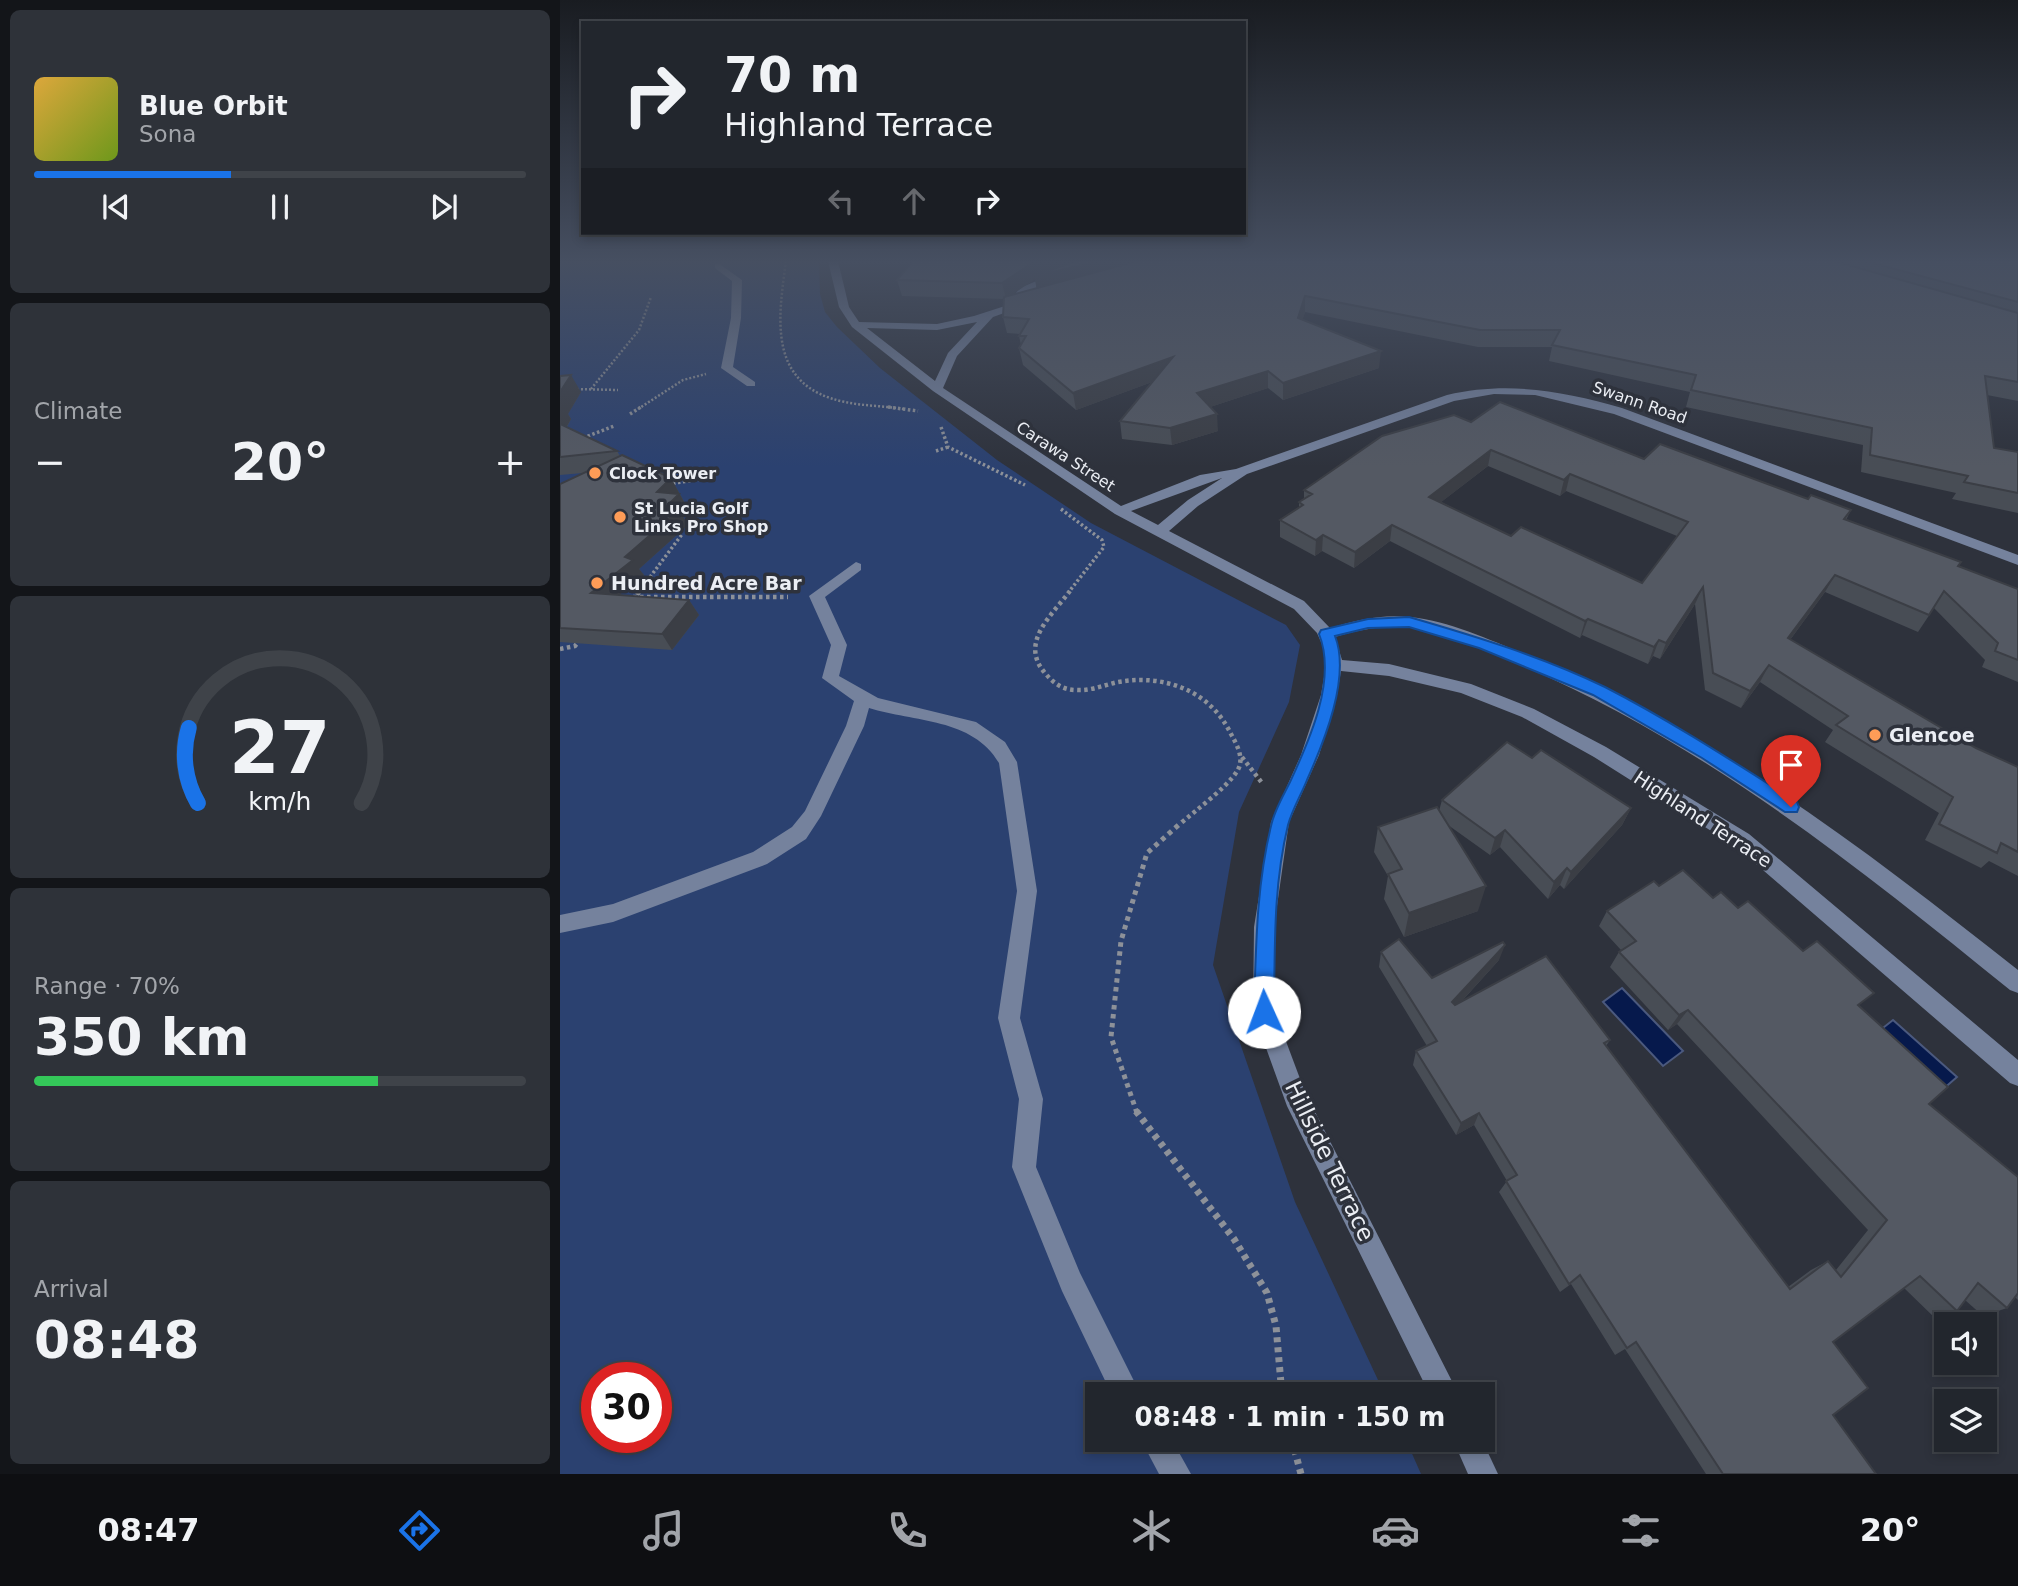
<!DOCTYPE html>
<meta charset="utf-8">
<style>
:root{--surface:#22262d;--page:#2e3239;--text:#f1f3f6;--muted:#a2a5aa;--line:#3f4349;--accent:#1a73e8}
body{margin:0;font-family:"DejaVu Sans",sans-serif;background:var(--page);color:var(--text);height:100vh;display:flex;flex-direction:column;font-size:26px;white-space:nowrap}
*{box-sizing:border-box;margin:0}
p{font-size:23px;color:var(--muted)}
.icon{flex:none;width:38px;height:38px;fill:none;stroke:currentColor;stroke-width:2;stroke-linecap:round;stroke-linejoin:round}
.map{position:relative;flex:1;overflow:hidden}
.panel{display:flex;flex-direction:column;gap:10px;padding:10px;background:#131519;width:560px}
.panel>*{flex:none}
.hud{position:absolute;left:21px;top:21px;width:665px;height:214px;border-radius:0px;box-shadow:0 4px 10px #0003,0 0 0 2px var(--line);background:#22262d;color:var(--text);overflow:hidden}
.fabs{position:absolute;left:1374px;top:1312px;display:grid;gap:14px}
.fabs a{display:grid;place-items:center;width:63px;height:63px;border-radius:0px;background:var(--surface);box-shadow:0 4px 10px #0003,0 0 0 2px var(--line);font-size:35px}
.speed{position:absolute;left:21px;top:1362px;display:flex;gap:14px;font-size:35px;font-weight:700;text-align:center}
.speed>*{display:grid;place-content:center;width:91px;height:91px;border-radius:50%;background:var(--surface);box-shadow:0 4px 10px #0003,0 0 0 2px var(--line);line-height:1}
.speed .limit{border:10px solid #d22;background:#fff;color:#111}
.pin{position:absolute;display:grid;place-items:center;width:60px;height:60px;color:#fff;margin:-72px -30px;border-radius:50% 50% 50% 0;rotate:-45deg;box-shadow:0 0 7px #0007}
.pin .icon{rotate:45deg}
.me{position:absolute;width:77px;margin:-38px;rotate:358deg;stroke-linejoin:round;filter:drop-shadow(0 0 5px #0008)}
.turn{display:flex;align-items:center;gap:24px;height:147px;padding:0 28px;font-size:32px}
.turn .icon{width:91px;height:91px;stroke-width:2.5}
.turn b{display:block;font-size:49px;line-height:60px}
.lanes{display:flex;align-items:center;height:66px;padding:0 28px;background:#0003;justify-content:center;gap:35px;direction:ltr}
.lanes .off{opacity:.35}
.big{font-size:52px;font-weight:600;line-height:1.1}
.panel .widget{flex:1;display:flex;flex-direction:column;justify-content:center;gap:10px;min-width:0;padding:0 24px;border-radius:10px;background:var(--page)}
.panel .dial{align-items:center;gap:0}
.dial svg{height:182px;overflow:visible;fill:none;stroke:var(--line);stroke-width:7;stroke-linecap:round;text-anchor:middle}
.dial text{fill:var(--text);stroke:none}
.song{display:flex;align-items:center;gap:21px}
.cover{width:84px;height:84px;border-radius:10px;background:linear-gradient(135deg,hsl(40 70% 55%),hsl(80 70% 35%))}
.played{height:7px;border-radius:4px;background:linear-gradient(90deg,var(--accent) 40%,var(--line) 40%)}
.keys{display:flex;justify-content:space-around;direction:ltr}
.heat{display:flex;justify-content:space-between;align-items:center;font-size:38px;direction:ltr}
.charge{height:10px;border-radius:5px;background:linear-gradient(90deg,#34c759 70%,var(--line) 0)}
.trip{position:absolute;left:525px;top:1382px;width:410px;height:70px;border-radius:0px;background:var(--surface);box-shadow:0 4px 10px #0003,0 0 0 2px var(--line);font-weight:600;line-height:70px;text-align:center}
.menu{display:flex;height:112px;justify-content:space-around;align-items:center;background:#0e0f12;color:var(--muted)}
.menu .icon{width:49px;height:49px}
.menu .current{color:var(--accent)}
.menu b{font-size:32px;color:var(--text)}
main{display:flex;flex:1;min-height:0}
.map>svg:first-child{display:block}
.green{fill:#2b4170;fill-rule:evenodd}
.water{fill:#06194c;stroke:#4b597e;stroke-width:2}
.lines{fill:none;stroke-linecap:round;stroke-linejoin:round}
.path-far4{stroke:#8d9199;stroke-width:2.5;stroke-dasharray:2 2;stroke-linecap:butt}
.path-far3{stroke:#8d9199;stroke-width:3.5;stroke-dasharray:2.5 2.5;stroke-linecap:butt}
.path-far2{stroke:#8d9199;stroke-width:4.5;stroke-dasharray:3.5 3.5;stroke-linecap:butt}
.path-far1{stroke:#8d9199;stroke-width:5;stroke-dasharray:4.5 4.5;stroke-linecap:butt}
.path{stroke:#8d9199;stroke-width:7;stroke-dasharray:5 5;stroke-linecap:butt}
.minor{fill:#75829d;fill-rule:evenodd}
.wall{fill:#484d55;fill-rule:evenodd}
.shaded-wall{fill:#3b3e45}
.building{fill:#545963;stroke:#3b3e45;stroke-width:2;fill-rule:evenodd}
.route{fill:#1a73e8;stroke:#114b97;stroke-width:2}
.poi-dot{fill:#fe9c57;stroke:#2e323c;stroke-width:2.5}
.labels{text-anchor:middle;stroke-width:7;stroke-linejoin:round;paint-order:stroke}
.far-street-label{font-size:16px;fill:#ebeef4;stroke:#2e323c}
.far-poi-label{font-size:16px;font-weight:bold;fill:#ebeef4;stroke:#2e323c;text-anchor:start}
.poi-label{font-size:19px;font-weight:bold;fill:#ebeef4;stroke:#2e323c;text-anchor:start}
.street-label{font-size:19px;fill:#ebeef4;stroke:#2e323c}
.near-street-label{font-size:23px;fill:#ebeef4;stroke:#2e323c}
</style>
<main>
<section class="panel">
<div class="widget">
<div class="song"><i class="cover"></i><div><b>Blue Orbit</b><p>Sona</p></div></div>
<div class="played"></div>
<div class="keys"><svg class="icon" aria-label="previous" viewBox="0 0 24 24"><path d="M18 5L8 12l10 7zM5 5v14"/></svg><svg class="icon" aria-label="pause" viewBox="0 0 24 24"><path d="M8 5v14M16 5v14"/></svg><svg class="icon" aria-label="next" viewBox="0 0 24 24"><path d="M6 5l10 7-10 7zM19 5v14"/></svg></div>
</div>
<div class="widget"><p>Climate</p>
<div class="heat"><a>−</a><b class="big">20°</b><a>+</a></div>
</div>
<div class="widget dial"><svg viewBox="0 0 100 80">
<path d="M14 69A42 42 0 1 1 86 69"/>
<path d="M14 69A42 42 0 0 1 10 36" stroke="#1a73e8"/>
<text x="50" y="56" font-size="32" font-weight="700">27</text>
<text x="50" y="72" font-size="11">km/h</text>
</svg></div>
<div class="widget"><p>Range · 70%</p><b class="big">350 km</b><div class="charge"></div></div>
<div class="widget"><p>Arrival</p><b class="big">08:48</b></div>
</section>
<div class="map">
<svg width="1458" height="1474" viewBox="0 0 1458 1474">
<rect width="100%" height="100%" fill="#2e323c"/>
<path class="green" d="M0,261h259l1,33 5,18 12,15 43,41 117,92 94,63 195,102 14,20 -11,57 -50,110 -26,153 82,237 90,193h-288v45h309l15,34h-861zM37,1377h59v60h-59z"/>
<g class="water">
<path d="M1062,988l61,63 -20,15 -60,-64z"/>
<path d="M1333,1020l64,57 -24,21 -64,-59z"/>
</g>
<g class="lines">
<g class="path-far4">
<path d="M226,261c-8,59 -19,125 59,141 19,4 40,4 59,7"/>
<path d="M13,389l45,1"/>
<path d="M31,389l48,-59 12,-33"/>
<path d="M78,409l45,-29 23,-6"/>
</g>
<g class="path-far3">
<path d="M328,407l30,4"/>
<path d="M70,414l11,-7"/>
<path d="M381,427l7,20 77,38"/>
<path d="M23,438l31,-12"/>
<path d="M376,451l12,-4"/>
<path d="M108,484l34,-5"/>
<path d="M501,509l41,31 2,7 -36,46"/>
<path d="M78,593l45,-60"/>
</g>
<g class="path-far2">
<path d="M510,591c-19,25 -51,52 -25,82 8,10 18,17 31,17 15,1 28,-5 42,-8 46,-8 92,8 113,52 5,9 11,20 9,30 -2,16 -47,48 -60,60"/>
<path d="M77,595l3,-4"/>
<path d="M73,597h155"/>
<path d="M0,649l15,-3 5,-6"/>
<path d="M682,757l20,26"/>
</g>
<path class="path-far1" d="M577,1113l-26,-76 10,-96 26,-88 35,-31"/>
<g class="path">
<path d="M576,1111l98,128 33,54 9,33 6,69"/>
<path d="M732,1440l9,34"/>
</g>
<g class="minor">
<path d="M268,261h10l11,46 10,15 78,2 37,-8 31,-10 15,-18 33,-14h6v4l-31,14 -10,9 11,-1v4l-36,13 -36,39 -14,32 178,118 79,-31 36,-6 211,-74c61,-14 116,-4 175,13l396,147v10l-404,-151 -79,-19 -41,-1 -40,7 -207,73 -49,32 -29,25 135,70 26,27c26,-8 52,-14 79,-11 43,4 85,25 125,41 180,75 332,192 484,312v23l-8,-3c-153,-124 -305,-246 -487,-324 -37,-15 -75,-35 -115,-39 -25,-2 -49,3 -73,10l7,23 47,4 82,20 63,25 72,38 143,87 269,226v26l-8,-3 -275,-237 -141,-89 -72,-40 -61,-24 -72,-17 -48,-5 -4,24 -18,60 -30,67 -15,105 1,85 30,80 154,303h-29l-143,-289 -34,-94 1,-85 17,-105 30,-67 20,-60 5,-30 -1,-14 -8,-18 -23,-24 -179,-95 -182,-123 -81,-64 -13,-20zM417,322l-29,31 -13,28 -68,-53 70,2zM662,478l-34,22 -30,25 -27,-14z"/>
<path d="M158,263l24,17 -1,38 -8,49 22,15v4h-8l-26,-18 10,-50 1,-37 -17,-13v-4z"/>
<path d="M296,562l5,2v6l-36,27 22,48 -8,31 39,22 98,24 29,20 12,20 20,129 -17,127 23,81 -7,68 44,106 61,122h-29l-50,-104 -50,-124 7,-68 -21,-81 19,-127 -18,-128c-26,-45 -85,-41 -130,-55l-5,18 -43,90 -15,23 -39,25 -154,58 -53,11v-18l53,-11 140,-52 39,-25 13,-16 41,-85 8,-25 -32,-23 9,-33 -22,-49z"/>
<path d="M581,1440h31l19,34h-32z"/>
<path d="M893,1440h29l16,34h-30z"/>
</g>
</g>
<g class="wall">
<path d="M353,261h1105v140l-31,-6 7,53 24,4v61l-66,-14 4,-6 -95,-21 2,-27 -177,-38 4,-15 -141,-31 3,-14h-74l-173,-35 -3,8 77,48 -96,32 -15,-12 -58,19 8,24 -46,14 -50,-6 -2,-18 32,-39 -76,28 -53,-45 -4,-17 2,-3 -2,-9 1,-2 -13,-1 -4,-16 1,-18 -102,-3 -5,-16zM475,279l2,9 -26,7z"/>
<path d="M0,392h21l-13,22 3,5 -4,8 50,24 3,5 51,22 17,31 -6,6 6,10 -49,44 5,6 -25,20 70,5 10,15 -27,35 -112,-8v-158l23,-11 -23,2z"/>
<path d="M911,422l173,37 207,51 -5,10 112,46 60,23v93l-36,-15 3,-7 -51,-52 -16,24 -93,-40 -35,48 186,108 42,19v109l-29,-15 -8,7 -56,-28 14,-27 -114,-71 8,-12 -73,-48 -19,26 -36,-18 -10,-86 -35,55 -7,-3 -5,8 -66,-29 -2,3 -190,-97 -36,27 -32,-17 -7,5 -35,-19v-17l19,-13v-5l5,-3v-9zM928,466l72,30 6,-5 111,45 -35,47 -131,-47 -70,-34z"/>
<path d="M972,758l99,50 -9,17 -58,64 -4,-4 -12,14 -48,-52 -10,8 -42,-30 30,86 -74,26 -20,-38 4,-23 -14,-24 4,-25 61,-16 3,-11z"/>
<path d="M1099,886l54,12 25,10 122,98 69,98 89,73v123l-3,-3 -8,11 -24,8 -18,-16 -8,11 -22,7 -31,-30 -71,54v73l43,59h-170l-81,-125 -10,6 -44,-71 -11,8 -61,-100 8,-11 -33,-56 -18,10 -43,-70 3,-14 11,-5 -48,-79 2,-15 51,26 67,-18 -38,42 149,38 -4,6 182,241 23,-17 17,-9 8,9 32,-40 -191,-206 -9,6 -58,-63 9,-15 2,-2 -22,-24 8,-15z"/>
</g>
<g class="shaded-wall">
<path d="M475,261h131l-129,31 -2,-13 -29,20 -4,-16z"/>
<path d="M745,296v16l-7,23v-17z"/>
<path d="M821,351l-2,17 -96,32v-17z"/>
<path d="M613,357l1,17 -98,36 -3,-17z"/>
<path d="M708,371v17l-70,23 -1,-18z"/>
<path d="M11,375l10,17 -13,22 3,5 -10,18 -1,-2v-43z"/>
<path d="M657,414l1,17 -46,14 -2,-17z"/>
<path d="M931,450l-3,16 -61,47 2,-16z"/>
<path d="M1010,474l-4,17 -6,5 4,-16z"/>
<path d="M111,478l17,31 -6,6 6,10 -49,44 5,6 -42,34 -11,-16 66,-101z"/>
<path d="M832,525l-2,16 -36,27 1,-16z"/>
<path d="M763,535l-1,16 -7,5 1,-16z"/>
<path d="M1275,575l-10,17 -46,63 9,-17z"/>
<path d="M1143,587l-8,17 -35,55 6,-16z"/>
<path d="M129,600l10,15 -27,35 -10,-16z"/>
<path d="M1028,619l-6,16 -2,3 5,-17z"/>
<path d="M1099,640l-6,16 -5,8 6,-17z"/>
<path d="M1209,665l-9,17 -19,26 9,-17z"/>
<path d="M1071,808l-9,17 -58,64 7,-17z"/>
<path d="M945,830l-5,17 -10,8 5,-17z"/>
<path d="M1007,868l-7,17 -12,14 6,-17z"/>
<path d="M926,886l-8,25 -74,26 5,-24z"/>
<path d="M945,945l-6,15 -51,56 4,-14z"/>
<path d="M1128,1010l-11,14 -9,6 11,-15z"/>
<path d="M919,1113l-5,12 -18,10 5,-12z"/>
</g>
<g class="building">
<path d="M353,261h122l-33,22 -105,-3z"/>
<path d="M516,261h24l-66,15z"/>
<path d="M577,261h697l184,52v69l-33,-6 9,72 24,4v41l-54,-11 4,-6 -98,-21 2,-27 -181,-38 5,-15 -144,-30 8,-15h-80l-175,-34 -7,22 83,33 -98,32 -15,-12 -71,22 20,21 -47,14 -50,-7 53,-64 -100,36 -54,-45 7,-12h-7l10,-17 -26,-2 1,-20z"/>
<path d="M1305,261h153v41z"/>
<path d="M11,375l-11,17v-16z"/>
<path d="M940,402l144,57 16,-15 148,55 3,-4 40,15 -7,9 117,43 -3,4 60,23v71l-23,-9 3,-8 -54,-52 -15,24 -94,-40 -47,63 188,110 42,19v85l-17,-9 -4,10 -58,-29 14,-27 -117,-72 12,-9 -79,-51 -19,26 -37,-18 -10,-86 -37,56 -7,-3 -5,7 -66,-28 -3,2 -193,-96 -37,27 -32,-17 -7,5 -36,-20 23,-15 -4,-3 13,-8 -8,-4 78,-54 72,-21 17,7zM931,450l73,30 6,-6 118,48 -46,61 -121,-56 -10,9 -82,-39z"/>
<path d="M0,424l57,27 -57,6z"/>
<path d="M62,455l49,23 -14,14 22,2 -15,15 15,1 -54,47 8,3 -42,33 98,7 -27,34 -102,-6v-144z"/>
<path d="M947,742l25,16 9,-8 90,58 -60,64 -4,-4 -13,14 -49,-52 -10,8 -53,-38z"/>
<path d="M877,807l49,79 -77,27 -21,-39 14,-5 -24,-42z"/>
<path d="M1123,870l30,28 8,-6 17,16 10,-7 55,50 14,-10 57,52 -16,12 90,82 -19,17 89,73v116l-11,15 -29,-25 -21,28 -37,-35 -87,66 35,46 -35,27 43,59h-153l-87,-132 -9,6 -47,-73 -11,9 -63,-103 11,-6 -38,-62 -18,10 -45,-72 21,-10 -56,-89 18,-13 33,39 71,-36 2,3 -53,57 3,3 91,-49 64,84 -6,3 186,246 38,-28 13,16 46,-57 -199,-210 -9,5 -60,-63 17,-11 -29,-30 47,-30 5,5z"/>
</g>
<linearGradient id="sky" x2="0" y2="1"><stop stop-color="#191c21"/><stop offset="0.56" stop-color="#464f61"/><stop offset="1" stop-color="#464f61" stop-opacity="0"/></linearGradient>
<rect width="1458" height="467" fill="url(#sky)"/>
<path class="route" d="M849,617c66,19 134,40 196,70 66,34 129,75 192,115l2,5 -2,5h-12l-83,-54 -109,-63 -114,-47 -70,-21 -41,1 -33,8c16,41 -11,106 -28,144 -6,15 -15,30 -19,45 -15,62 -13,124 -14,187l-3,7 -7,3 -7,-3 -3,-7c2,-63 2,-124 17,-186 3,-15 12,-30 19,-44 20,-43 47,-103 29,-148l2,-4 47,-11z"/>
<g class="poi-dot">
<circle cx="35" cy="473" r="7"/>
<circle cx="60" cy="517" r="7"/>
<circle cx="37" cy="583" r="7"/>
<circle cx="1315" cy="735" r="7"/>
</g>
<g class="labels">
<g class="far-street-label">
<text transform="translate(1080 402) rotate(19)" y="6">Swann Road</text>
<text transform="translate(506 456) rotate(33)" y="6">Carawa Street</text>
</g>
<g class="far-poi-label">
<text x="49" y="479">Clock Tower</text>
<text x="74" y="514">St Lucia Golf<tspan x="74" dy="18">Links Pro Shop</tspan></text>
</g>
<g class="poi-label">
<text x="51" y="590">Hundred Acre Bar</text>
<text x="1329" y="742">Glencoe</text>
</g>
<g class="street-label">
<text transform="translate(1143 819) rotate(33)" y="7">Highland Terrace</text>
</g>
<g class="near-street-label">
<text transform="translate(770 1161) rotate(64)" y="8">Hillside Terrace</text>
</g>
</g>
</svg>
<div class="fabs">
<a><svg class="icon" aria-label="sound" viewBox="0 0 24 24"><path d="M4 9h4l5-4v14l-5-4H4zM17 9q2 3 0 6"/></svg></a>
<a><svg class="icon" aria-label="layers" viewBox="0 0 24 24"><path d="M12 4l9 5-9 5-9-5zM3 14l9 5 9-5"/></svg></a>
</div>
<div class="speed"><div class="limit">30</div></div>
<div class="pin" style="left:1231px;top:807px;background:#d93025"><svg class="icon" aria-label="arrive" viewBox="0 0 24 24"><path d="M6 21V4h12l-3 4 3 4H6"/></svg></div>
<svg class="me" style="left:704px;top:1012px" viewBox="-20 -20 40 40"><circle r="19" fill="#fff"/><path d="M0-13L10 11 0 6-10 11z" fill="#1a73e8"/></svg>
<div class="trip">08:48 · 1 min · 150 m</div>
<div class="hud">
<div class="turn"><svg class="icon" aria-label="right" viewBox="0 0 24 24"><path d="M7 20v-9h11M14 6l5 5-5 5"/></svg><div><b>70 m</b>Highland Terrace</div></div>
<div class="lanes"><svg class="icon off" aria-label="left" viewBox="0 0 24 24"><path d="M17 20v-9H6M10 6l-5 5 5 5"/></svg><svg class="icon off" aria-label="ahead" viewBox="0 0 24 24"><path d="M12 20V5M6 11l6-6 6 6"/></svg><svg class="icon" aria-label="right" viewBox="0 0 24 24"><path d="M7 20v-9h11M14 6l5 5-5 5"/></svg></div>
</div>
</div>
</main>
<nav class="menu">
<b>08:47</b>
<svg class="icon current" aria-label="directions" viewBox="0 0 24 24"><path d="M12 3l9 9-9 9-9-9zM9 14v-3h6M13 9l2 2-2 2"/></svg>
<svg class="icon" aria-label="music" viewBox="0 0 24 24"><path d="M9 18V5l10-2v13"/><circle cx="6" cy="18" r="3"/><circle cx="16" cy="16" r="3"/></svg>
<svg class="icon" aria-label="phone" viewBox="0 0 24 24"><path d="M5 4h4l2 5-3 2q2 4 5 5l2-3 5 2v4C11 20 4 13 5 4z"/></svg>
<svg class="icon" aria-label="climate" viewBox="0 0 24 24"><path d="M12 3v18M4 7l16 10M4 17L20 7"/></svg>
<svg class="icon" aria-label="car" viewBox="0 0 24 24"><path d="M5 17H2v-5l4-1 3-4h7l3 4 3 1v5h-3M9 17h6M6 11h13"/><circle cx="7" cy="17" r="2"/><circle cx="17" cy="17" r="2"/></svg>
<svg class="icon" aria-label="filters" viewBox="0 0 24 24"><path d="M4 7h16M4 17h16"/><circle cx="9" cy="7" r="2"/><circle cx="15" cy="17" r="2"/></svg>
<b>20°</b>
</nav>
